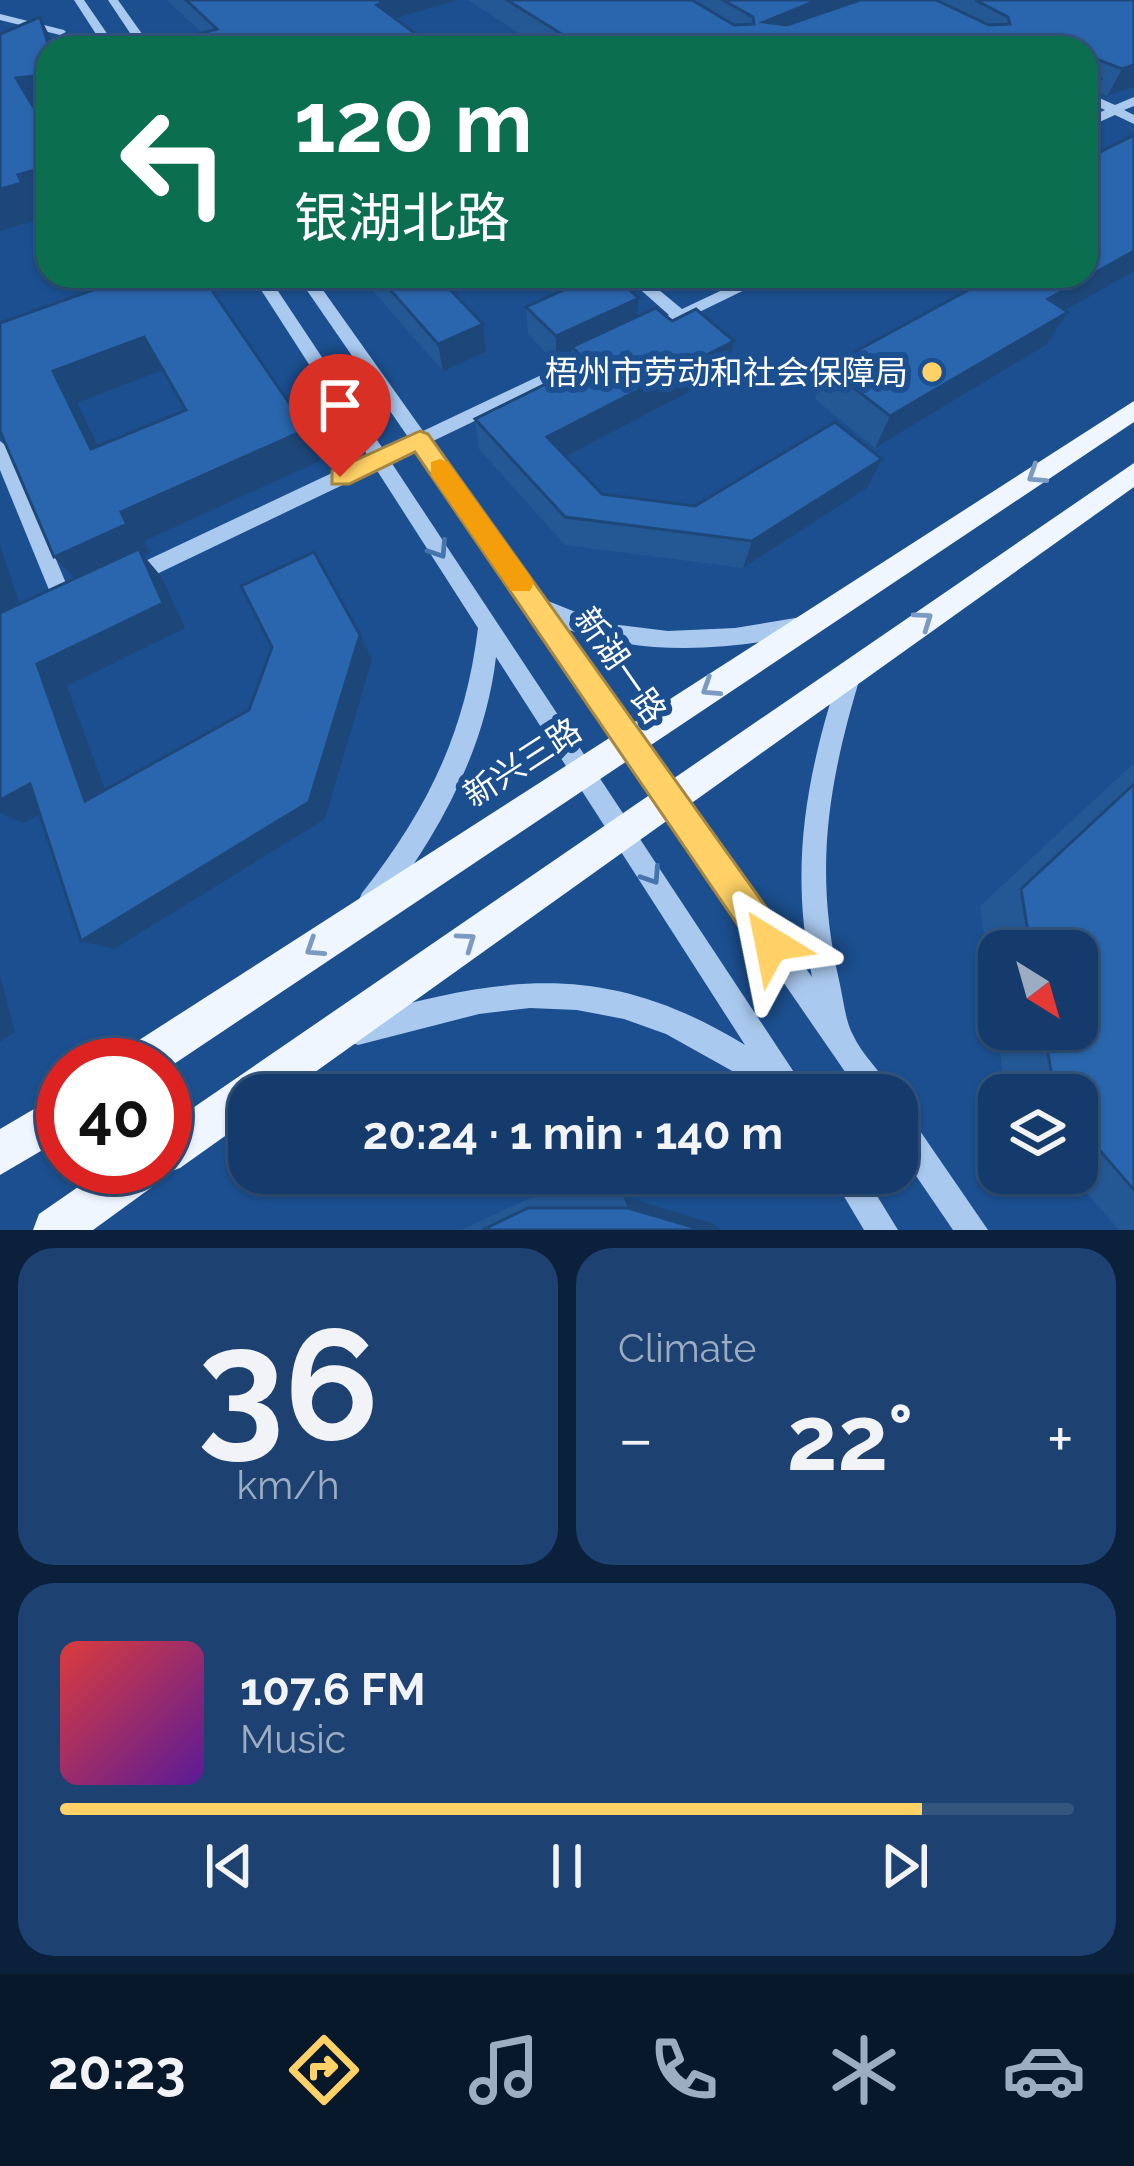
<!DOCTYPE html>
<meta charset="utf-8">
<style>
:root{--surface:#143b6b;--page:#1d4271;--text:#f1f3f6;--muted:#9dadc1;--line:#33557e;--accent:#ffd166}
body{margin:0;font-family:Raleway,"Noto Sans SC",sans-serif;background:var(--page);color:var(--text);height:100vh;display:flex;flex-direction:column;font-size:45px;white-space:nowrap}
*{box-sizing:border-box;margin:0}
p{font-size:39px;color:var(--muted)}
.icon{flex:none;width:66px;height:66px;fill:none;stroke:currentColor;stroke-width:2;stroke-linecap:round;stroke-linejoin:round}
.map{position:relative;height:1230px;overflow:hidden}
.side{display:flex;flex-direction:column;gap:18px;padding:18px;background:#0b203b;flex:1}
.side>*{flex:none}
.hud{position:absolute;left:36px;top:36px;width:1062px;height:252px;border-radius:36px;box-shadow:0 3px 9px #0004,0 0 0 3px var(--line);background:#0b6e4f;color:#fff;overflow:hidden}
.needle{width:78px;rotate:143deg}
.tools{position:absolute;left:978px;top:930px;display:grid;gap:24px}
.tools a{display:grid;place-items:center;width:120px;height:120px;border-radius:24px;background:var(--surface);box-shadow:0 3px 9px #0004,0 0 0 3px var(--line);font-size:60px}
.speed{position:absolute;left:36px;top:1038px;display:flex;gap:24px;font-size:60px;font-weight:700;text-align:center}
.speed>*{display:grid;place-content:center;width:156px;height:156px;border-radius:50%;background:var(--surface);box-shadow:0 3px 9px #0004,0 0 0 3px var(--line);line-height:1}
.speed .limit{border:18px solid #d22;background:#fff;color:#111}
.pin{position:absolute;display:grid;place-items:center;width:102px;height:102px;color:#fff;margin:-123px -51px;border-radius:50% 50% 50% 0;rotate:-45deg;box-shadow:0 0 12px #0007}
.pin .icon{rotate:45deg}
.me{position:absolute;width:132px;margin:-66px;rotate:325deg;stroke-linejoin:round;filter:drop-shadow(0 0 9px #0008)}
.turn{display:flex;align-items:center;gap:42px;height:252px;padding:0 60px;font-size:54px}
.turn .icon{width:156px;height:156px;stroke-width:2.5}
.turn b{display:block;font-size:84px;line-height:102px}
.big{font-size:90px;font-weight:700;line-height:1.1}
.side .card{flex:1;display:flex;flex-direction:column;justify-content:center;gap:18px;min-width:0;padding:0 42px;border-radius:36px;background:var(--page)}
.side .dial{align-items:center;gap:0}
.dial b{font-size:156px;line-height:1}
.song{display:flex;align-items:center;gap:36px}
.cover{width:144px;height:144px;border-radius:18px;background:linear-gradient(135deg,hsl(0 70% 55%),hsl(270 70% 35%))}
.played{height:12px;border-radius:6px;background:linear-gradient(90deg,var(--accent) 85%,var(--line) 85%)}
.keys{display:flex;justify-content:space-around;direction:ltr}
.heat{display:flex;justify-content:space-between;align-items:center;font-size:66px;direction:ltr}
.side .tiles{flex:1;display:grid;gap:18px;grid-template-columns:1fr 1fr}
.card:last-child{grid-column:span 2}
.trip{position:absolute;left:228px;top:1074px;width:690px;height:120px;border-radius:36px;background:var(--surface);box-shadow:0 3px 9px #0004,0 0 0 3px var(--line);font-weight:700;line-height:120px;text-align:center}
.dock{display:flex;height:192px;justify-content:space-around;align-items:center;background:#08182b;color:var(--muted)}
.dock .icon{width:84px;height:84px}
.dock .current{color:var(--accent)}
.dock b{font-size:54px;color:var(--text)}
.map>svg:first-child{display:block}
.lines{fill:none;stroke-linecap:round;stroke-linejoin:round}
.minor{fill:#a9c9ee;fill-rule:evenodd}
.major{fill:#f0f6ff;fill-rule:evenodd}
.wall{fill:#245895;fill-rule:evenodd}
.shaded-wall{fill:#1d4779}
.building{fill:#2a66ad;stroke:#1d4779;stroke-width:3;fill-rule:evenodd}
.oneway{stroke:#7b9ac1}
.oneway2{stroke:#4674ac}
.route{fill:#ffd166;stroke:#a68842;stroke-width:3}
.slow{fill:#f59e0b}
.poi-dot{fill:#ffd166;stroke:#1b4f8f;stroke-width:4.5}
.labels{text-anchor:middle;stroke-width:12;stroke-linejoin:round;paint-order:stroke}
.poi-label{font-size:33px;fill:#fff;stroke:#1b4f8f;text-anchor:end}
.street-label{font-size:33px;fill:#fff;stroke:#1b4f8f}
</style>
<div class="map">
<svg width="1134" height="1230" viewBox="0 0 1134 1230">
<rect width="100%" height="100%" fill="#1b4f8f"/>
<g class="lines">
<g class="minor">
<path d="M74,0h10l33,48h-12z"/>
<path d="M108,0h10l34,48h-12z"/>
<path d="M0,14l64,16 2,2 -6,3 -60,-15z"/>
<path d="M1086,92l29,13 19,-8v9l-10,4 10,5v9l-19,-9 -29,13v-9l19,-9 -19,-9z"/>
<path d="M252,276h16l115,173 25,-12 -111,-161h16l110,155 167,-79h12v8l-171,82 112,157 60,24 65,8 67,-3 66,-11 7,3 4,6 -4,6 -7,3c-82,16 -158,21 -238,-7l249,349c-23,-111 -6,-200 28,-306l3,-7 8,-3 8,3 3,7c-33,108 -49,197 -23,309 4,17 6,39 13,53 10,23 31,39 41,62h-32l-445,-646 -25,13 418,633h-34l-109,-61 -42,-15 -47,-9 -47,-2 -51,6 -121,31 -10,-4 -4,-10 4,-10 10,-4c149,-42 248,-57 387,28l-249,-388c-11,95 -59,180 -116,254l-9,4 -9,-4 -4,-9 4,-9c65,-83 103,-159 116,-265l-102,-159 -238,114h-14l-3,-6 3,-6 244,-115z"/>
<path d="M625,276h17l40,33 70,-33h21l-127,62 -6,-1v-8l29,-14z"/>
<path d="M0,441l9,7 67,159 -3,6h-14l-3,-6 -56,-137z"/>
<path d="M897,1107l10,5 81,118h-35l-56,-82z"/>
<path d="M830,1173h33l35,57h-34z"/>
</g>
<g class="major">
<path d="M1134,401v21l-969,648v-5h-49l6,-14z"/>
<path d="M1134,463v24l-851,608h-34v24l-69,49 -17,6 -4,8 -66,48h-60l6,-16 68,-47h58v-40z"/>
<path d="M63,1092v46l-63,37v-46z"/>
</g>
</g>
<g class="wall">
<path d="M167,0h291l-63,18 40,30h-243l-4,-11 14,-4z"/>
<path d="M468,0h666v87l-27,9 -13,-5 -8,15v-58h-544z"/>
<path d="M360,276h77l46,48 3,28 -43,19z"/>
<path d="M534,276h79l26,22 -2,19 90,55 -161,85 36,37 93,12 172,-18 -124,80 -178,-23 -86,-96 -4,-30 97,-48v-15l-16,7 -28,-29 -2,-27 28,-13z"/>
<path d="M677,276h44l-28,13z"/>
<path d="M1065,310l3,2 -22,33 -171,103 -60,-49 12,-32z"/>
<path d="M1134,763v467h-15l-49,-57h7v-78h-71l-26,-189zM999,951h78v78h-78z"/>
<path d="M623,1196l89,27 10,7h-261l71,-33z"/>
</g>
<g class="shaded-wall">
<path d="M375,0h83l-72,21z"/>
<path d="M818,0h57l-114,48 3,-26z"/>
<path d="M40,17l16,31h-7z"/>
<path d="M48,53v58l-13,2 -19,-35z"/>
<path d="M1134,65v22l-27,9 15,-27z"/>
<path d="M1101,79l-15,27v-21z"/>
<path d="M48,166v41l-8,3 4,8 -44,13v-42l18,-14z"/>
<path d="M1134,251v20l-107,61 21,-33z"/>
<path d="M695,276h26l-28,13z"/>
<path d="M639,298l-3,28 -64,21v9l-16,7v-27z"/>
<path d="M1068,312l-22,33 -171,103 15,-32z"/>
<path d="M483,324l3,28 -43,19 -5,-27z"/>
<path d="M144,337l19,33 -86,33 38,77 -24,-31 -38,-78z"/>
<path d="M734,341l-7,31 -179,94 -1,-29z"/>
<path d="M307,429l13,32 -176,80 6,12 -6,3 17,20 24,52 -118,58 48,131 -30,-16 -48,-137 45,-79 -28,-28 67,-45z"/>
<path d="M882,459l-15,29 -124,80 9,-27z"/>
<path d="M0,546l23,67 -23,13z"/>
<path d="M360,635l12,24 -47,160 -211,130 -33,-8z"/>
<path d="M30,784l33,18 -40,21 -23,-10v-13z"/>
<path d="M0,976l15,56 -15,10z"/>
<path d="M623,1196l89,27 10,7h-19l-75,-22z"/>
</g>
<g class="building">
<path d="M186,0h193l4,3 -6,2 58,43h-236l-11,-11 29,-8z"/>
<path d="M507,0h185l42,25 20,-1 -1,-7 -30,-17h95l-54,22 23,3 73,-25h76l53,25 21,-1 -2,-7 -33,-17h159v65l-12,4 -23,-9 -3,14 5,5 -15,6v-37h-502z"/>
<path d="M40,17l9,30 -5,28 -28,3 32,53v35l-30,9 4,8 -22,6v-155z"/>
<path d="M1134,135v116l-86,48 20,13 -178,104 -63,-49 167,-91h92v-117z"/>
<path d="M132,276h70l105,153 -186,83 6,12 -73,33 -54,-126v-108zM144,337l42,73 -95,39 -38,-78z"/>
<path d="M378,276h59l46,48 -45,20z"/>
<path d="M564,276h49l26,22 -83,38 -30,-29 48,-22z"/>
<path d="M656,308l16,13 24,-12 38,32 -187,96 55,57 93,12 140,-84 47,37 -130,82 -187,-24 -90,-98 113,-56 -16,-16z"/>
<path d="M139,549l24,54 -126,61 48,137 164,-91 23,-63 -31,-61 73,-34 46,83 -51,167 -228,139 -51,-157 -30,16v-187z"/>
<path d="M1134,784v406l-57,-66v-29h-22l-11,-66h33v-78h-46l-10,-62z"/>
<path d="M528,1208h100l75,22h-221z"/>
</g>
<defs><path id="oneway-chevron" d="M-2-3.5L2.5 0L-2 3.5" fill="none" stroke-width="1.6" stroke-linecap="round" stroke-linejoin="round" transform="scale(3)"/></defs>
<g class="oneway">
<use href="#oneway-chevron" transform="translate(1036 475) rotate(147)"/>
<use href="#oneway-chevron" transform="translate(924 620) rotate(-35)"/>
<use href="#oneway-chevron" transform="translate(710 688) rotate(147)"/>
<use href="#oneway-chevron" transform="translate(467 941) rotate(-35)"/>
<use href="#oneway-chevron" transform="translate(314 948) rotate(147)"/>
</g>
<g class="oneway2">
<use href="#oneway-chevron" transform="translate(439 550) rotate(57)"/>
<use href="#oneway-chevron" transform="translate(652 876) rotate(57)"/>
</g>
<path class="route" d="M420,431l8,3 355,497 6,13 -6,12 -12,5 -12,-5 -344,-504 -66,32h-17v-13z"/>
<path class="slow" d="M440,459l8,3 82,114 4,7 -4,8h-19l-80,-116v-13z"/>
<circle class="poi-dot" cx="932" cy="372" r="12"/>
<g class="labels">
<g class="poi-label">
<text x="908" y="384">梧州市劳动和社会保障局</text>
</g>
<g class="street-label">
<text transform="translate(621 665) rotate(55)" y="12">新湖一路</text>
<text transform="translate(522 762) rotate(-33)" y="12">新兴三路</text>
</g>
</g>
</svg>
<div class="tools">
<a><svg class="needle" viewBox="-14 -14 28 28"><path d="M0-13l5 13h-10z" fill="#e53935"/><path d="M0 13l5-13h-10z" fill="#9dadc1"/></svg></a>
<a><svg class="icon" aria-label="layers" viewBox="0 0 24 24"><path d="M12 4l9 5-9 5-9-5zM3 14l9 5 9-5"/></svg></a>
</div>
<div class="speed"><div class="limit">40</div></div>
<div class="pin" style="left:340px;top:477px;background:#d93025"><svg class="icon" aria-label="arrive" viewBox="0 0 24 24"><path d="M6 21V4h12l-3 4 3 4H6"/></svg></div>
<svg class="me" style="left:771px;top:944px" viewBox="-20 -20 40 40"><path d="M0-17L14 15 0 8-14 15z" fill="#ffd166" stroke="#fff" stroke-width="4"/></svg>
<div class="trip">20:24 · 1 min · 140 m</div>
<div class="hud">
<div class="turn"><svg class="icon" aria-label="left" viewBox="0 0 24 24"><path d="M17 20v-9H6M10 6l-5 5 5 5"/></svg><div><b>120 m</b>银湖北路</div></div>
</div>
</div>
<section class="side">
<div class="tiles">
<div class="card dial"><b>36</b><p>km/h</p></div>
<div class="card"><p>Climate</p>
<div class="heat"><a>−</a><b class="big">22°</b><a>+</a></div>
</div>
<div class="card">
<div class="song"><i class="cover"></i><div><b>107.6 FM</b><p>Music</p></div></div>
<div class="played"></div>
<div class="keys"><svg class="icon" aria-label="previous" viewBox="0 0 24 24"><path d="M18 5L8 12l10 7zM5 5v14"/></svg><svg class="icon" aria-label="pause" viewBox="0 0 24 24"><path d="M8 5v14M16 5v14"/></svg><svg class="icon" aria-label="next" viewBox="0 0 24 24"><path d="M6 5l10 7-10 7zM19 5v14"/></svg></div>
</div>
</div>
</section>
<nav class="dock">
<b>20:23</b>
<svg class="icon current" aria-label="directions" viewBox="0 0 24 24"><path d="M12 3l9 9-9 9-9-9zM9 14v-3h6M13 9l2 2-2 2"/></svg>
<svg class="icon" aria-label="music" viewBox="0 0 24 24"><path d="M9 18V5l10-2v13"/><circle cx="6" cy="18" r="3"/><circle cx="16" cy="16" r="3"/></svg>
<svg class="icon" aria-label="phone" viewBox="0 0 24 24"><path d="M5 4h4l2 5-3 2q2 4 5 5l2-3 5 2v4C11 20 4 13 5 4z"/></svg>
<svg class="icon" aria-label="climate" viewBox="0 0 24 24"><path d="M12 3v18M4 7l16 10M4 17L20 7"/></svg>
<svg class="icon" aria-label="car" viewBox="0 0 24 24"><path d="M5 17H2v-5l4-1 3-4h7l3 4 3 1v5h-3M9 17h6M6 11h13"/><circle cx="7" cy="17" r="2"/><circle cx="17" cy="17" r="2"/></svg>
</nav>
